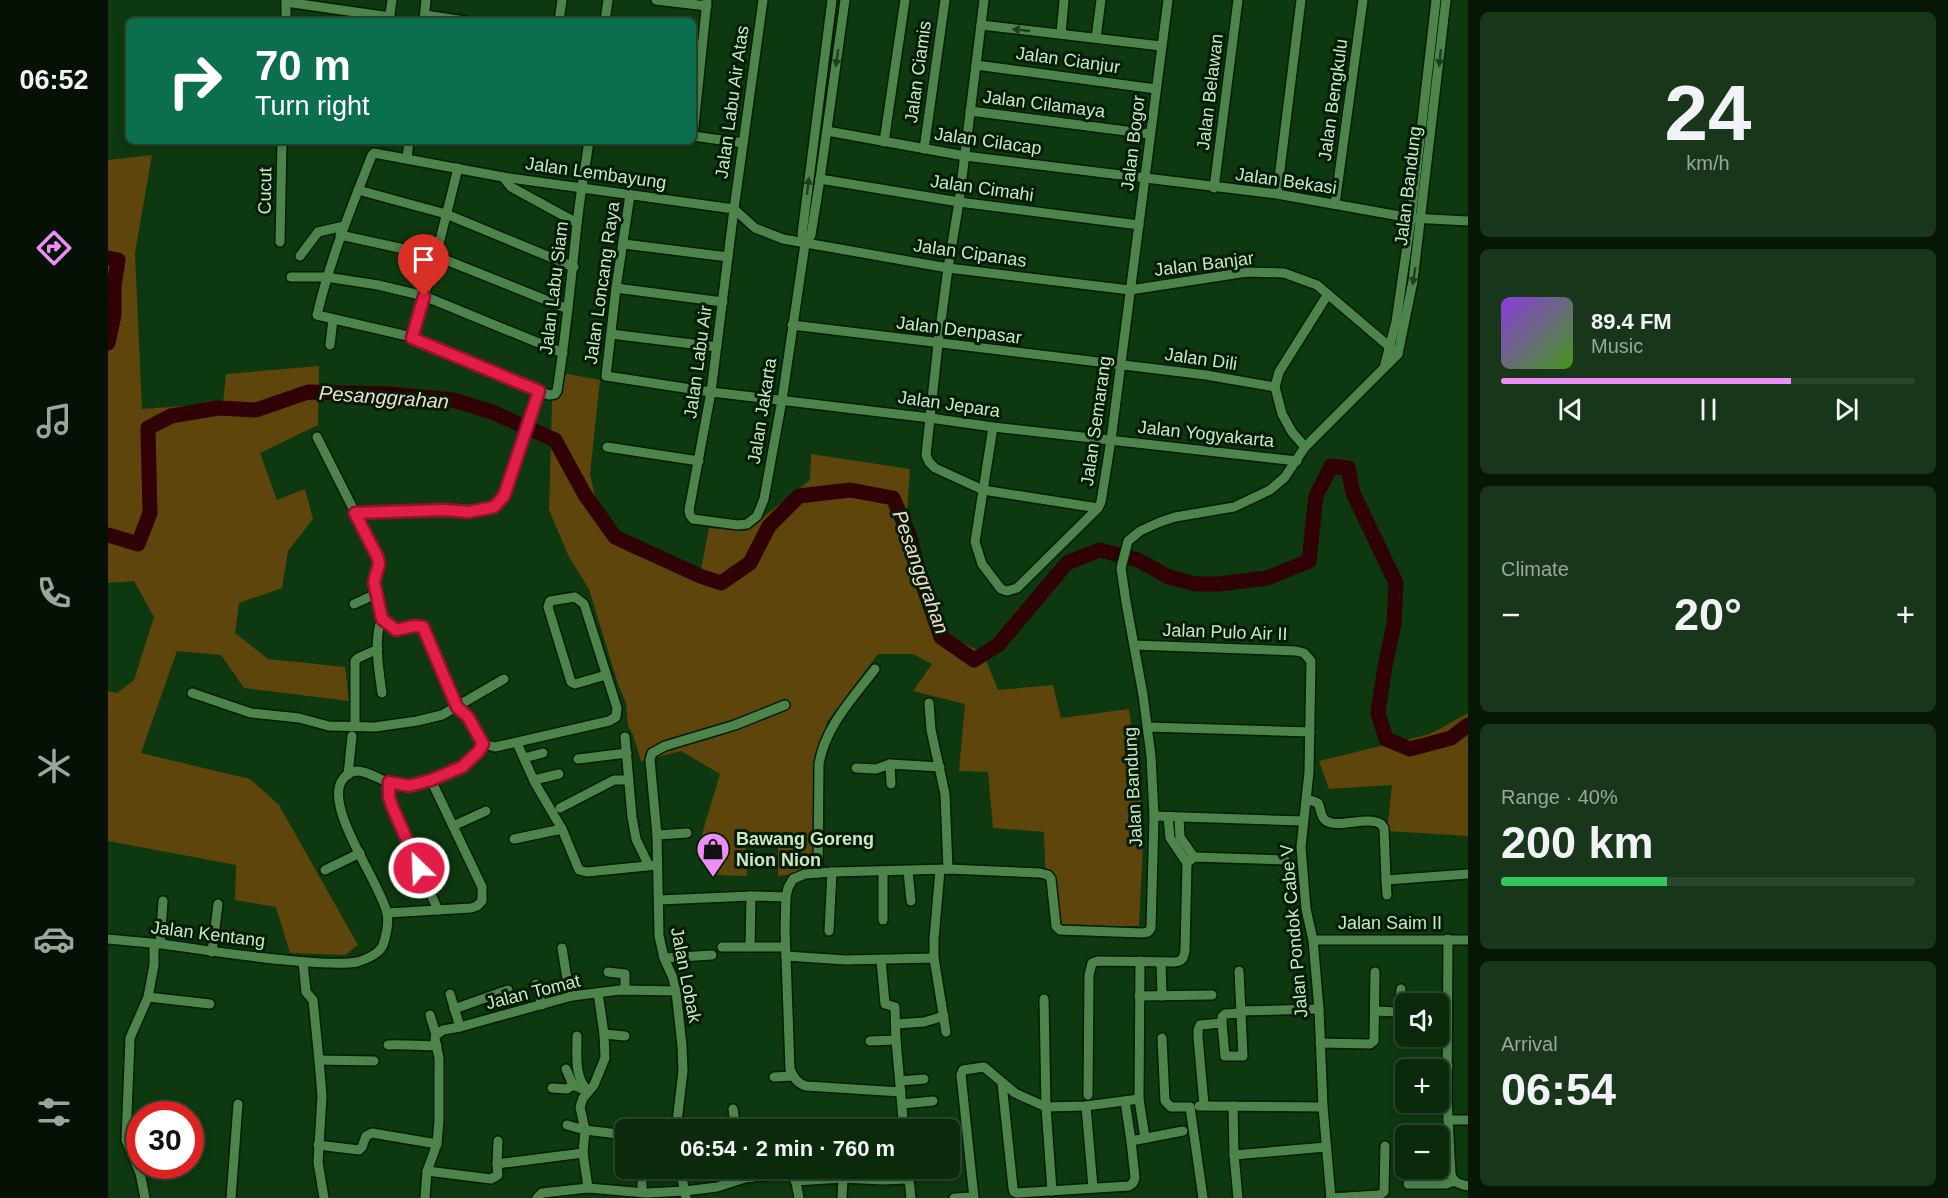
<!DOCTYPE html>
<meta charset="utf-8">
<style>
:root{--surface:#0a2a0b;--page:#183619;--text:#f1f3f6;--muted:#99a79d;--line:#2a462c;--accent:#ee8cf8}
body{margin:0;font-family:Arial,sans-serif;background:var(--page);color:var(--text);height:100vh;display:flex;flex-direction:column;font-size:22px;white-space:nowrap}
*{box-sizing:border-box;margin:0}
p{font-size:20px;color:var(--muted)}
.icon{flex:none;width:33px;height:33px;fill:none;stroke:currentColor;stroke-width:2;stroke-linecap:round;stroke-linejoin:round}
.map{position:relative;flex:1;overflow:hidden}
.sheet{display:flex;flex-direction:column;gap:12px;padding:12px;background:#061706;width:480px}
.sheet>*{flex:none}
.banner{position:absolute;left:18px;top:18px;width:570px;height:126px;border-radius:9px;box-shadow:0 3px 9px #0003,0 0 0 2px var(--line);background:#0b6e4f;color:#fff;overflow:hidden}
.buttons{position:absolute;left:1287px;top:993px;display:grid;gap:12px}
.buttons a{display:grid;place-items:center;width:54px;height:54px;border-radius:9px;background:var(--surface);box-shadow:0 3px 9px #0003,0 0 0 2px var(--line);font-size:30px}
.speed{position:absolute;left:18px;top:1101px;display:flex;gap:12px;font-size:30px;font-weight:700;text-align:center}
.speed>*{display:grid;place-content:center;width:78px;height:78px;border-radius:50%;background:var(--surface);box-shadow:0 3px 9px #0003,0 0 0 2px var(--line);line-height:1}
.speed .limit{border:9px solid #d22;background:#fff;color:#111}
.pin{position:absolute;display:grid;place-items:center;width:51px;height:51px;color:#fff;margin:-62px -26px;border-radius:50% 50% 50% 0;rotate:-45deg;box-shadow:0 0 6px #0007}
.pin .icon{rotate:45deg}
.me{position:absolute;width:66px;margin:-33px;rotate:336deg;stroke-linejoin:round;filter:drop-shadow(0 0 4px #0008)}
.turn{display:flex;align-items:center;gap:21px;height:126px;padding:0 30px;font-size:27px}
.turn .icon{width:78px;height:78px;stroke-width:2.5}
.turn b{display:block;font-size:42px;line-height:51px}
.big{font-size:45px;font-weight:700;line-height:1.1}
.sheet .widget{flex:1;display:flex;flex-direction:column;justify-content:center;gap:9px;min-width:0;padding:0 21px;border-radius:9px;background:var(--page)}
.sheet .dial{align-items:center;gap:0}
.dial b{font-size:78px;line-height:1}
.song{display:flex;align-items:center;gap:18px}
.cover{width:72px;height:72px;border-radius:9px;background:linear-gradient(135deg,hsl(270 70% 55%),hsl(100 70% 35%))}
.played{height:6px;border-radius:3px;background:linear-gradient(90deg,var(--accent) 70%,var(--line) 70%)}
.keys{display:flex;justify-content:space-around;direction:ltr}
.heat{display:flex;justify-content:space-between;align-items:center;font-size:33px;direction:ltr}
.charge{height:9px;border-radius:4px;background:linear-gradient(90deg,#34c759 40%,var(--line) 0)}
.trip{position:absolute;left:507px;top:1119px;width:345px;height:60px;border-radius:9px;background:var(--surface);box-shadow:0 3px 9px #0003,0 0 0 2px var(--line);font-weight:700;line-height:60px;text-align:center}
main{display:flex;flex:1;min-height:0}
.dock{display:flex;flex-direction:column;width:108px;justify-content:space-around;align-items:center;background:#041104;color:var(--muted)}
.dock .icon{width:42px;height:42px}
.dock .active{color:var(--accent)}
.dock b{font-size:27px;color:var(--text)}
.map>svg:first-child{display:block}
.green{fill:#5d450b}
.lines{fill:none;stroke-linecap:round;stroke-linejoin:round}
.river{stroke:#300205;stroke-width:15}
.minor-casing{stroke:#021d03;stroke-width:12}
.minor{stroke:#4d844c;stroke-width:9}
.oneway{fill:#1e401e}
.route-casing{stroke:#92132f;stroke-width:15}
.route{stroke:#e11d48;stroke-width:10}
.labels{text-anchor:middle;stroke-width:6;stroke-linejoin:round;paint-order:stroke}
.street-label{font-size:18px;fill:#cae7c8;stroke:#051c06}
.poi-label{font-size:18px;font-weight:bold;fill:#cae7c8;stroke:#051c06;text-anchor:start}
.water-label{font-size:20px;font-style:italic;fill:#f4d9d6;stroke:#051c06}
</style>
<main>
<nav class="dock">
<b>06:52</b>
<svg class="icon active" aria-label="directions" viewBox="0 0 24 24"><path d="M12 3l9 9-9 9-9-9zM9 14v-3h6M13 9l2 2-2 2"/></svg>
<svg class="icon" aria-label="music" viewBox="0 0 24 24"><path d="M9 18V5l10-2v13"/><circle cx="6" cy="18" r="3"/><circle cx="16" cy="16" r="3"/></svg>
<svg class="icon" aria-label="phone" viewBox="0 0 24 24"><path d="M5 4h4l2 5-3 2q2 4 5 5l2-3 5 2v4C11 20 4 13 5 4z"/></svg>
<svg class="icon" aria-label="climate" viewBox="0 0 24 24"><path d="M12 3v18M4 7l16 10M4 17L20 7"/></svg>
<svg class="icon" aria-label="car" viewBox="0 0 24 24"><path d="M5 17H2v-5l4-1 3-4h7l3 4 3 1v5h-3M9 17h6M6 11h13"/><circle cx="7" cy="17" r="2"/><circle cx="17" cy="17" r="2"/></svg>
<svg class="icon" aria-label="filters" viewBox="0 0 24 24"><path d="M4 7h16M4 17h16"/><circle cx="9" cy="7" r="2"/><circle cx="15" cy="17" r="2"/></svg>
</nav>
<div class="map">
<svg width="1360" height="1198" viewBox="0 0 1360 1198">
<rect width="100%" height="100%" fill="#0e380f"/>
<g class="green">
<path d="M44,155l-17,98 7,156 81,-6 3,-29 93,-8 -1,59 -58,28 17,47 28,-11 8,30 -25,32 -6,37 -43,15 -4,30 33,26 77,8 4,34 -105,-13 -23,-33 -44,-4 -36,102 109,26 29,26 79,140 -13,10 -55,-2 -14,-46 -41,-7 1,-35 -128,-24v-150l9,2 17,-13 20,-63 -20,-36 -26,2v-423z"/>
<path d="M449,372l43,8 -10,94 12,54 24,23 73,29 10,-52 37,3 64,-51 1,-26 99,15 -3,43 13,65 23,56 40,20 15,37 55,-5 8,33 68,-9 15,115 -5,102h-85l-9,-63 -1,-31 -51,-4 -5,-56 -29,-1 6,-67 -52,-13 19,-27 -19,-10h-35l-51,68 -12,51 -1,99 -36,4v-41l-33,-3 2,44 -30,-1 -15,-41 18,-60 -39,-23 -40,10 -8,-26 -5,-10 -2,-22 -8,-19 -29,-95 -20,-32 -20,-47 3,-109z"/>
<path d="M1360,713v123l-81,-5 5,-46 -63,4 -10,-28 111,-27z"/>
</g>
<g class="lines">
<g class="river">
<path d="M0,258l10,2 -4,26v29l-6,28"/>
<path d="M0,535l30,9 12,-31 -2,-85 23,-12 47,-8 38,2 52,-18 81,2 64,6 39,12 63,28 30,55 30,42 85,39 21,7 29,-20 19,-37 30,-30 51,-6 43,8 17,39 9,37 22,63 33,23 24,-15 69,-82 33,-13 38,10 31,17 27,7h23l48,-6 42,-17 7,-65 15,-30 17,2 5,25 43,90 -2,41 -9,42 -7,47 8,26 24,10 41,-11 17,-13"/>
</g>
<g class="minor-casing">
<g id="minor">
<path d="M548,0l51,6"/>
<path d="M655,0l-29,209 -23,183 -22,118 1,5 3,4 45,6 9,-1 10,-8 7,-17 18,-99 23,-156 6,-9 9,-56 25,-179"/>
<path d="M876,0l-25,202 -11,66 -10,76 -12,111 3,7 6,6 48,22 115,18"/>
<path d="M178,2l104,15"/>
<path d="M317,15l40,6"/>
<path d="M316,19l2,-19"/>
<path d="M178,21v-21"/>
<path d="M281,21l3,-21"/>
<path d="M451,21l3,-21"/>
<path d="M497,21l3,-21"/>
<path d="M873,25l180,21"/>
<path d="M953,34l3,-34"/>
<path d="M988,38l5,-38"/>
<path d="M868,65l180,24"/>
<path d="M862,111l180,23"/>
<path d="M719,131l138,25 312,38 134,24 57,3"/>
<path d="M585,136l14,-136"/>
<path d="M585,136l50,7"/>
<path d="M481,141c-4,28 -9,55 -12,83 -6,56 -11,111 -20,167l-2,3 -6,1 -137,-58 -95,-22c13,-55 34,-107 55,-160l2,-2 129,24 231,32 21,19 28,11 165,29 182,22 117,-18 37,1 33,12 81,69"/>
<path d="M776,142l21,-142"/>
<path d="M816,149l21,-149"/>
<path d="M299,158l2,-17"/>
<path d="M395,177l8,10 66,36"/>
<path d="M712,179l139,23 180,23"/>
<path d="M1106,188l24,-188"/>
<path d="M250,190l88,24 128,53"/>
<path d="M1169,194l24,-194"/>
<path d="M522,195l-14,93 -10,88 105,16 219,26 63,9 304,34"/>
<path d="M1227,204l28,-204"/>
<path d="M232,235l96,21 132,53"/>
<path d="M172,242l2,-101"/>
<path d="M516,244l104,13"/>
<path d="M697,244l-3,-10 30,-234"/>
<path d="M192,256l18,-24 26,-6"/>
<path d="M183,277h35l52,8 46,11 139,57"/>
<path d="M508,288l107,14"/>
<path d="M684,325l414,50 69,12"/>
<path d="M503,334l106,13"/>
<path d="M304,337l24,-81 22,-88"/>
<path d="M222,345l3,-26"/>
<path d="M1276,368l12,-46 15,-104 25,-218"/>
<path d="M885,427l-18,115 7,22 19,25 6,2 10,-3 81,-80 3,-6 10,-62 57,-440"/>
<path d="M209,437l61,121 1,6 -5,18 8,37 14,11 18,-4 9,1 34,80 11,10 15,27 12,3 114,-26 7,-4 1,-9 -33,-104 -9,-7 -25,4 -2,6 23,75 4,2 31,-9"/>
<path d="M499,447l92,14"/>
<path d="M1197,447l-13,-15 -10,-18 -7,-27 4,-15 49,-78"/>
<path d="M247,513l89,-3 25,2 25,-5 10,-11 35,-105"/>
<path d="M246,604l22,-10"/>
<path d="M1026,645l162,6 8,2 7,8 -2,111 -8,75 5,62 7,31 6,69 4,98 8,91"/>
<path d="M84,693l59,20 48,5 30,8 46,1 42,-6 25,-6 62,-36"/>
<path d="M274,693c-3,-21 -9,-56 0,-74"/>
<path d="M821,703l2,27 14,64 3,75"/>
<path d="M247,726v-65l3,-3 20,-9"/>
<path d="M1040,727l162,5"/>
<path d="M517,737l7,80 4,22 12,25"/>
<path d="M409,743l18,40 27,46 17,41 8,2 70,-7"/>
<path d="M416,758l19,-5"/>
<path d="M470,759l49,-6"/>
<path d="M782,764l50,3"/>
<path d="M748,768l20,1 14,-5 1,20"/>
<path d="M240,775l4,-39"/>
<path d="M426,780l25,-6"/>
<path d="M281,782v15l2,9 47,104"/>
<path d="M1199,799l11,4c3,5 2,13 7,17 12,10 41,-5 56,4l3,4 2,52 82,-6"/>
<path d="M452,808l54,-28h15"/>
<path d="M1046,816l149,5"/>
<path d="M1060,817l2,21 17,25"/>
<path d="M1071,818l1,19 14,20"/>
<path d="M345,826l33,-15"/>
<path d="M549,835l30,-2"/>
<path d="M406,839l48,-10"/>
<path d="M217,870l35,-17"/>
<path d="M832,870l-6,69v19l12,74"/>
<path d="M800,871l3,30"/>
<path d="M710,873l1,-109c6,-37 34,-66 56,-95"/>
<path d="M1278,880l1,15"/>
<path d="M551,900l92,-4 35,1"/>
<path d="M279,913l84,-5 6,-2 5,-5v-14l-51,-107"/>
<path d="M775,920v-48"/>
<path d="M721,931l3,-59"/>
<path d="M0,939c18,2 37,3 54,5 41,6 81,12 123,16 18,2 56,5 72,2 10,-3 22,-8 26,-17 3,-9 6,-22 4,-32 -7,-31 -65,-108 -44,-134 13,-17 30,-2 45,3 5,2 12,3 18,4 12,1 45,-12 56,-19 8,-5 16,-15 21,-23"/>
<path d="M1340,939l-1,160 4,75c2,9 9,10 17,12"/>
<path d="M1205,940h155"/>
<path d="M52,944l3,-43"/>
<path d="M614,947h63"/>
<path d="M642,947l1,-51"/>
<path d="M454,948l7,43 3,5"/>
<path d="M104,952l6,-48"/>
<path d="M678,956l59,4 89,-2"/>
<path d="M556,958l48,-3"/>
<path d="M773,960l4,44 10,3 1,33 8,90"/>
<path d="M1032,961l-1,138 6,39"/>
<path d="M195,962l3,30 7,8 6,60 3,36 -4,66 6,36"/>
<path d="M1053,962l1,34"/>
<path d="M500,972l17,2v16"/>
<path d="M428,984l6,21"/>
<path d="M342,994l10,33"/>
<path d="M1031,996l73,-1"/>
<path d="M40,997l62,7"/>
<path d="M936,999l2,108 6,84"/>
<path d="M346,1009l54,-19"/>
<path d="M1133,1011l78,-2"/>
<path d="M1267,1011l24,1 2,-23"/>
<path d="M1114,1023v-6l3,-3 16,-1"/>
<path d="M788,1024l28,-2 20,-6"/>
<path d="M496,1034l21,2"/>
<path d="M328,1035l7,-5 17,-3 112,-31 48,-6 56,1"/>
<path d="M469,1036c0,20 -3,40 11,56"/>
<path d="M1054,1038l3,63 6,6h19l13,91"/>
<path d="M762,1041l26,-1"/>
<path d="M1212,1043l50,1 4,-3 1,-69"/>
<path d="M280,1045c17,-1 32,1 49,1"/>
<path d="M211,1060l55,1"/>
<path d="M1313,1067l27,-1"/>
<path d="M458,1069l7,16 12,5"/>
<path d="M666,1077l19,-1"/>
<path d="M792,1081l24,-2"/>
<path d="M894,1083l11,105 1,4 3,1 112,-7 4,-3 2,-5 -4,-37 52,-10"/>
<path d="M444,1088l15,1 6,-4"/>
<path d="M793,1092l-95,-6c-9,-3 -12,-8 -16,-17l-5,-140 1,-32 2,-9 5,-9 12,-5 27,-2 116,-3 92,4 8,2 3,4 5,47 4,4 83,3 5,-1 3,-4 3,-112 -3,-60 -8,-61 -17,-93 -5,-34 7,-27 12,-10 20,-9 15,-5 59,-10 36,-17 15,-13 20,-30 93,-93 15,-73 33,-281"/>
<path d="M980,1095l1,-120 3,-12 6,-2 76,1c8,0 10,-4 11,-12l2,-87 7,-6 91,3"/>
<path d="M1017,1101l6,40"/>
<path d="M794,1104l31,-3"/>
<path d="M1096,1105l-6,-68v-7l2,-5 22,-2 3,33h18l-4,-85"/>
<path d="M978,1106l7,82"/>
<path d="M1091,1106l124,1"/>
<path d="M1125,1106l1,49 4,43"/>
<path d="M625,1109l3,21"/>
<path d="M1340,1120h20"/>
<path d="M459,1125l18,5 41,5"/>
<path d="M568,1130l7,-59 -1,-25 -6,-55 -3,-13 -9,-20 -5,-22 -2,-101 -7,-75 2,-7 13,-7 70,-21 50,-20"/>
<path d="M1295,1140h3"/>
<path d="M210,1145l41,5 3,-3 4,-11 6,-3 65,11"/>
<path d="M1126,1155l92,-8"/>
<path d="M389,1164l1,-23"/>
<path d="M534,1168v24"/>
<path d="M572,1168l6,30"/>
<path d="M800,1168l3,30"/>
<path d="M319,1171l64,8 7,-4 -1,-11 86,-11"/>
<path d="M687,1177l4,21"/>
<path d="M687,1181l48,-3 40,2 26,-1"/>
<path d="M1300,1184h38l8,-3"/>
<path d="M480,1188l-5,-35 2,-23 -5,-23 3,-9 11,-13 11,-27 -1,-24 -6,-41"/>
<path d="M37,1198l-5,-25 -14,-33 4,-102 18,-41 6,-32v-21"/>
<path d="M123,1198l7,-94"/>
<path d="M317,1198l2,-27 10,-27 2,-24v-62l-4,-19 1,-4 -6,-20"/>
<path d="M429,1198l5,-5 46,-5 58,5 39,-2 32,-4 28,-9 49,-6"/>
<path d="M734,1198l1,-20"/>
<path d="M846,1198l19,-1"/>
<path d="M866,1198l-13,-123 2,-5 21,-3 31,26 31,14 40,-1 53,-7"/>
<path d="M1223,1198l48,-3 5,-3 1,-46"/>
</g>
</g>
<use href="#minor" class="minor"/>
</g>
<defs><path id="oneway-solid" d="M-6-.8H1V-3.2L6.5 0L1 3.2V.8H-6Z" transform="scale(1.5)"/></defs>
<g class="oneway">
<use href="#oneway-solid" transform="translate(913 30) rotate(-174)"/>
<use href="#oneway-solid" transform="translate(729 58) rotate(98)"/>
<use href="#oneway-solid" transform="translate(1332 58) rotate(96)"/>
<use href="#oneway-solid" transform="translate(700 186) rotate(-83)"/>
<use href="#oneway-solid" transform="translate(1306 276) rotate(99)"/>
</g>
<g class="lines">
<g class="route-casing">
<path id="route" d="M311,868l-27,-62 -3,-9v-15l20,4 22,-6 31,-13 16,-15 5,-8 -15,-27 -11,-10 -34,-80 -9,-1 -18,4 -14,-11 -8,-37 5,-18 -1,-6 -23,-45 89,-3 25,2 25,-5 10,-11 35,-105 -127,-53 12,-42"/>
</g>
<use href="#route" class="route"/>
</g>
<defs>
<g id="shop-pin" transform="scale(1.725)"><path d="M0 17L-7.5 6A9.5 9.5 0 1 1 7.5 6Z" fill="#ee8cf8" stroke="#051c06"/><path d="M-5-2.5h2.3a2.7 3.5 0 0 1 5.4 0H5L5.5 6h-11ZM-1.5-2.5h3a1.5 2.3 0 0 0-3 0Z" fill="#111"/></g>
</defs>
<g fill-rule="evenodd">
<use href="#shop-pin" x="605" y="849"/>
</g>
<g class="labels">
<g class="street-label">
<text transform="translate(960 60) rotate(8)" y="6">Jalan Cianjur</text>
<text transform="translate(810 72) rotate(-82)" y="6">Jalan Ciamis</text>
<text transform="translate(1102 92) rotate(-83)" y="6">Jalan Belawan</text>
<text transform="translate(1225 100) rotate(-82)" y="6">Jalan Bengkulu</text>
<text transform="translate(624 102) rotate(-82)" y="6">Jalan Labu Air Atas</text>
<text transform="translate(936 104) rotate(7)" y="6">Jalan Cilamaya</text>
<text transform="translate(880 141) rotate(8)" y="6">Jalan Cilacap</text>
<text transform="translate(1025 143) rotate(-83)" y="6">Jalan Bogor</text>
<text transform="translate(488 173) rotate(8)" y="6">Jalan Lembayung</text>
<text transform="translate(1178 181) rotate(8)" y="6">Jalan Bekasi</text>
<text transform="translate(1300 186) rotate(-83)" y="6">Jalan Bandung</text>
<text transform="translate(874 188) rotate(8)" y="6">Jalan Cimahi</text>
<text transform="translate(157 191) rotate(-89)" y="6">Cucut</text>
<text transform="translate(862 253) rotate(8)" y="6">Jalan Cipanas</text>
<text transform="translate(1096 264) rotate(-7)" y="6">Jalan Banjar</text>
<text transform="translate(494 283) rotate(-82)" y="6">Jalan Loncang Raya</text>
<text transform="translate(446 288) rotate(-83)" y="6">Jalan Labu Siam</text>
<text transform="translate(851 330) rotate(7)" y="6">Jalan Denpasar</text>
<text transform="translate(1093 359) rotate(8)" y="6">Jalan Dili</text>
<text transform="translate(590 362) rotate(-82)" y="6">Jalan Labu Air</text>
<text transform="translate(841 404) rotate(8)" y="6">Jalan Jepara</text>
<text transform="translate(654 411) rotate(-81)" y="6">Jalan Jakarta</text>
<text transform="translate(988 421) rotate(-82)" y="6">Jalan Semarang</text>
<text transform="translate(1098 434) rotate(6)" y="6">Jalan Yogyakarta</text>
<text transform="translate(1117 632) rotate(2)" y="6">Jalan Pulo Air II</text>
<text transform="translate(1025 787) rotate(-93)" y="6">Jalan Bandung</text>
<text x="1282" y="929">Jalan Saim II</text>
<text transform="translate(1186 931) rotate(-95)" y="6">Jalan Pondok Cabe V</text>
<text transform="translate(100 934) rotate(7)" y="6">Jalan Kentang</text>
<text transform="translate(578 975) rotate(79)" y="6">Jalan Lobak</text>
<text transform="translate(425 992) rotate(-14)" y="6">Jalan Tomat</text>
</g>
<g class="poi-label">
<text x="628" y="845">Bawang Goreng<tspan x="628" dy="21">Nion Nion</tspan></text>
</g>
<g class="water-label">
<text transform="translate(276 397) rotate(4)" y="7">Pesanggrahan</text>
<text transform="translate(813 572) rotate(70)" y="7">Pesanggrahan</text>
</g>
</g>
</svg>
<div class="buttons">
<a><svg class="icon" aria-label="sound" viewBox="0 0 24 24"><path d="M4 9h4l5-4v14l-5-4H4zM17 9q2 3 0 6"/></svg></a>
<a>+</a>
<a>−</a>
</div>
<div class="speed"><div class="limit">30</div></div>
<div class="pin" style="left:316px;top:296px;background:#d93025"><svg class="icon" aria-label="arrive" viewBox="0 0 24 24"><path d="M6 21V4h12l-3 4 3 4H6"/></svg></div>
<svg class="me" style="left:311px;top:868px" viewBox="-20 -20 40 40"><circle r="17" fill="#e11d48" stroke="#fff" stroke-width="3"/><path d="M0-11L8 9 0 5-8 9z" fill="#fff"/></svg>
<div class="trip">06:54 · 2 min · 760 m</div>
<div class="banner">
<div class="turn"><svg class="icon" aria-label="right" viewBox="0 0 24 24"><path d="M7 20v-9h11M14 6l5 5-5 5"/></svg><div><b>70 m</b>Turn right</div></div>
</div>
</div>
<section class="sheet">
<div class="widget dial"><b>24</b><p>km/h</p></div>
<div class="widget">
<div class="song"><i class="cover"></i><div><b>89.4 FM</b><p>Music</p></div></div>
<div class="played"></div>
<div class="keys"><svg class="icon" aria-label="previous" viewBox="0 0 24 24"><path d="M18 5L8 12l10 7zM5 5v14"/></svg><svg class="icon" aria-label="pause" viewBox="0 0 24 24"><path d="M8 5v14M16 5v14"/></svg><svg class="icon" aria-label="next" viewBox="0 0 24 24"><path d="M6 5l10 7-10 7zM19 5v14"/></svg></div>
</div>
<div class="widget"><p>Climate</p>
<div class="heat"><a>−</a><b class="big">20°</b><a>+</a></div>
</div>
<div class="widget"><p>Range · 40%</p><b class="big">200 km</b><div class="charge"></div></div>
<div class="widget"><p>Arrival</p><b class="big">06:54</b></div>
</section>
</main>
